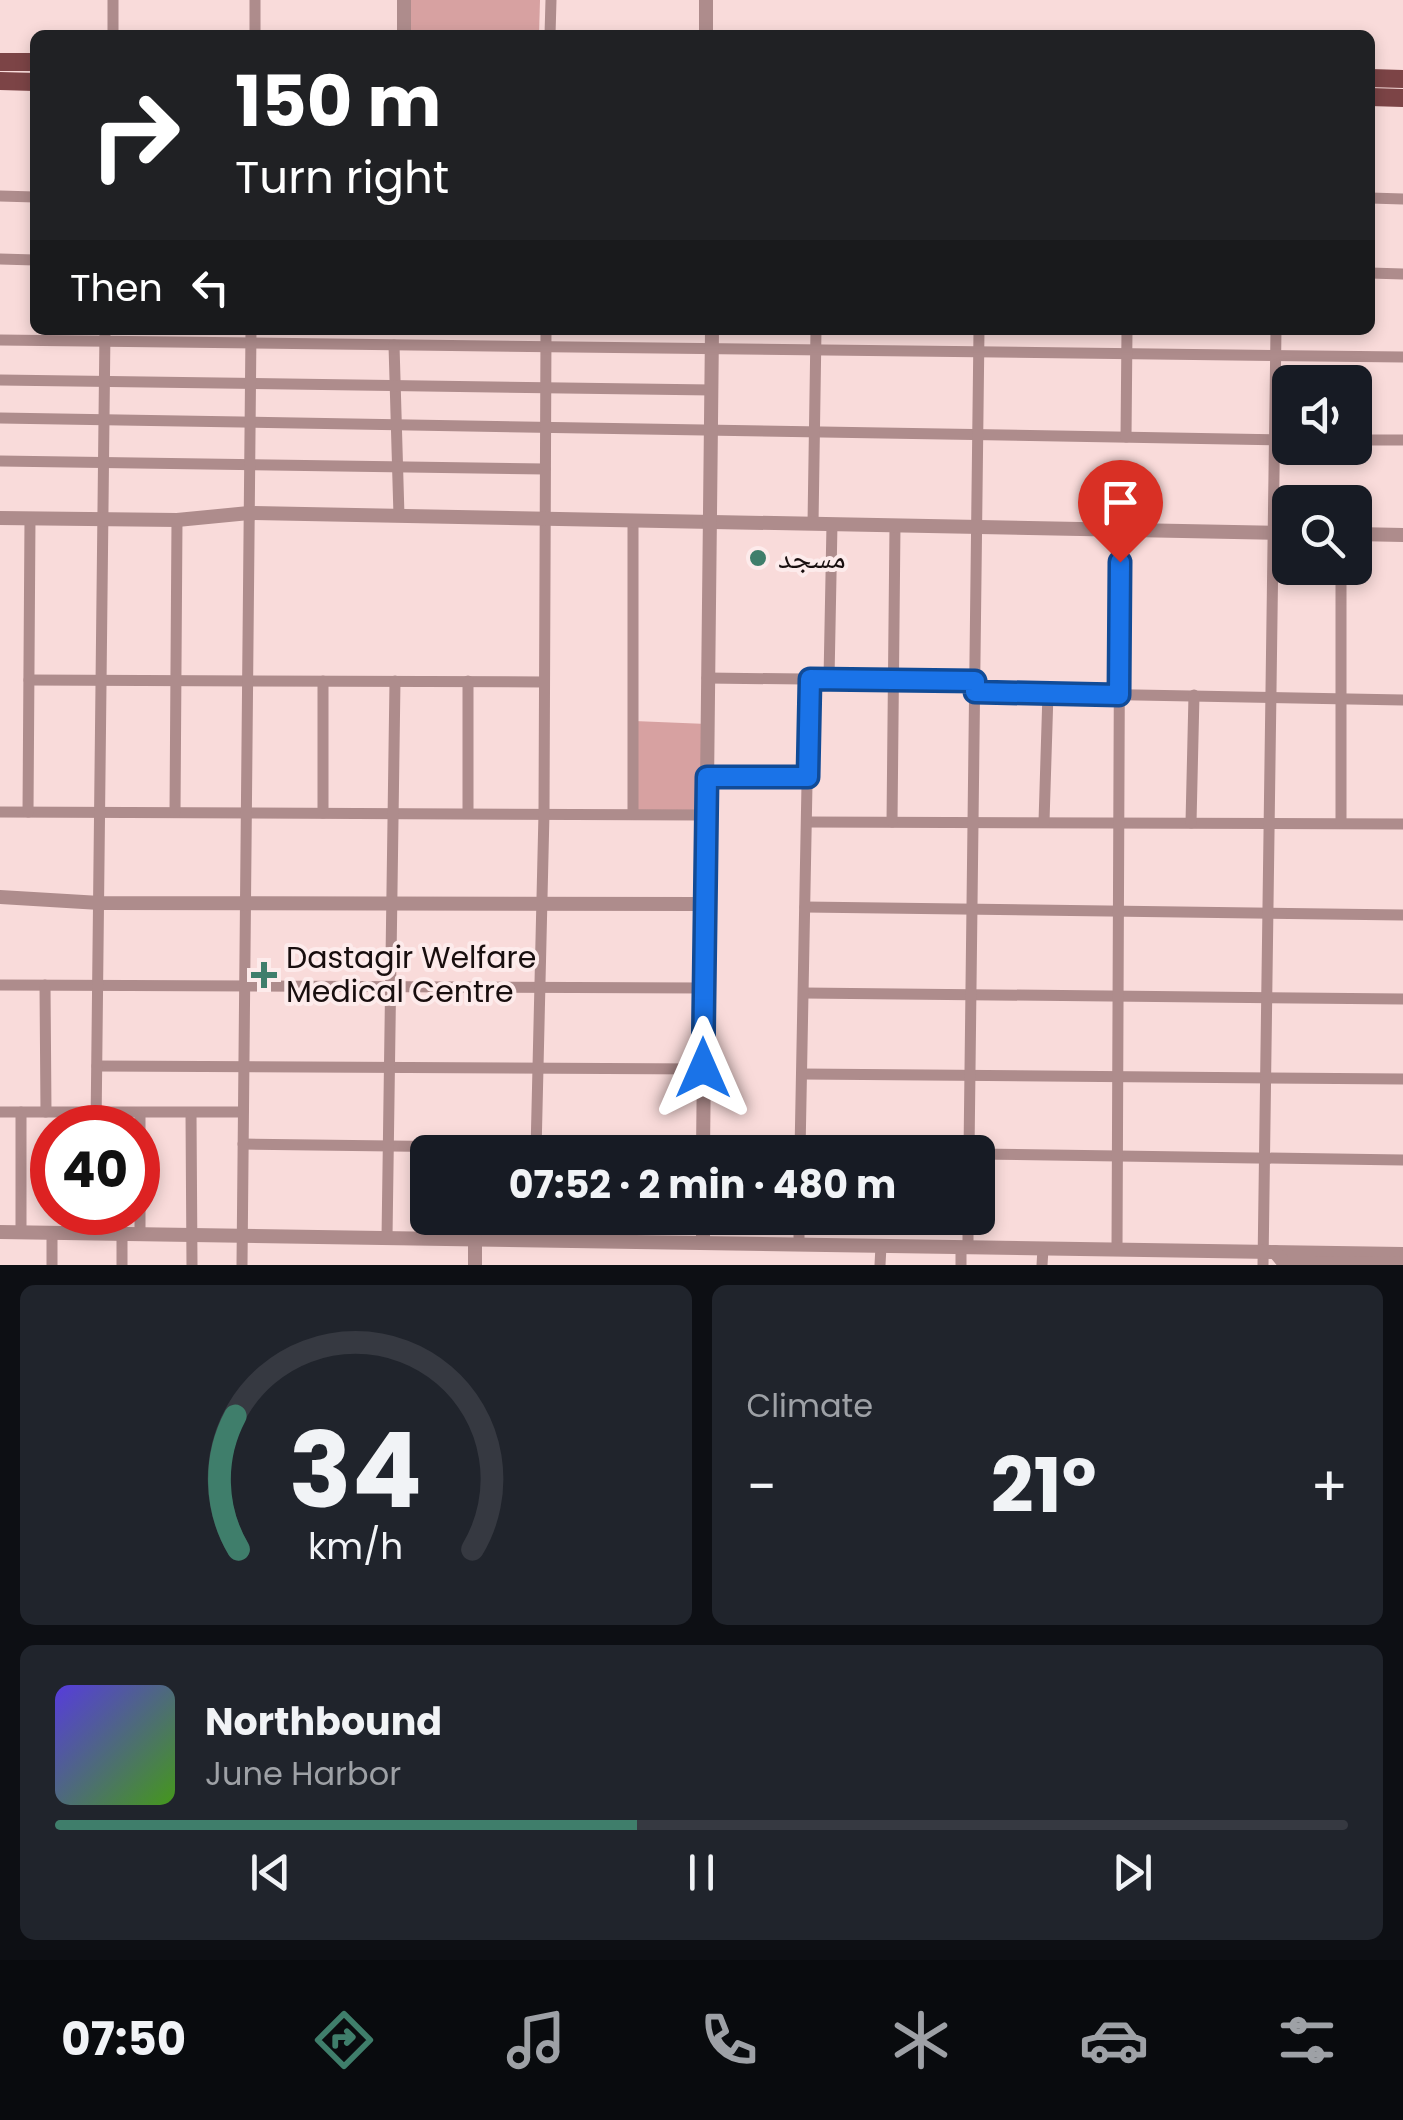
<!DOCTYPE html>
<meta charset="utf-8">
<style>
:root{--surface:#171b24;--page:#20242c;--text:#f1f3f6;--muted:#9ea1a6;--line:#363941;--accent:#3f7e6b}
body{margin:0;font-family:Poppins,"Noto Naskh Arabic",sans-serif;background:var(--page);color:var(--text);height:100vh;display:flex;flex-direction:column;font-size:38px;white-space:nowrap}
*{box-sizing:border-box;margin:0}
p{font-size:32px;color:var(--muted)}
.icon{flex:none;width:55px;height:55px;fill:none;stroke:currentColor;stroke-width:2;stroke-linecap:round;stroke-linejoin:round}
.map{position:relative;height:1265px;overflow:hidden}
.details{display:flex;flex-direction:column;gap:20px;padding:20px;background:#0d0f14;flex:1}
.details>*{flex:none}
.hud{position:absolute;left:30px;top:30px;width:1345px;height:305px;border-radius:15px;box-shadow:0 5px 15px #0003;background:#202124;color:#fff;overflow:hidden}
.fabs{position:absolute;left:1272px;top:365px;display:grid;gap:20px}
.fabs a{display:grid;place-items:center;width:100px;height:100px;border-radius:15px;background:var(--surface);box-shadow:0 5px 15px #0003;font-size:50px}
.speed{position:absolute;left:30px;top:1105px;display:flex;gap:20px;font-size:50px;font-weight:700;text-align:center}
.speed>*{display:grid;place-content:center;width:130px;height:130px;border-radius:50%;background:var(--surface);box-shadow:0 5px 15px #0003;line-height:1}
.speed .limit{border:15px solid #d22;background:#fff;color:#111}
.pin{position:absolute;display:grid;place-items:center;width:85px;height:85px;color:#fff;margin:-102px -42px;border-radius:50% 50% 50% 0;rotate:-45deg;box-shadow:0 0 10px #0007}
.pin .icon{rotate:45deg}
.me{position:absolute;width:110px;margin:-55px;rotate:0deg;stroke-linejoin:round;filter:drop-shadow(0 0 8px #0008)}
.turn{display:flex;align-items:center;gap:35px;height:210px;padding:0 40px;font-size:45px}
.turn .icon{width:130px;height:130px;stroke-width:2.5}
.turn b{display:block;font-size:70px;line-height:85px}
.then{display:flex;align-items:center;height:95px;padding:0 40px;background:#0003;gap:20px;font-size:38px}
.big{font-size:75px;font-weight:700;line-height:1.1}
.details .widget{flex:1;display:flex;flex-direction:column;justify-content:center;gap:15px;min-width:0;padding:0 35px;border-radius:15px;background:var(--page)}
.details .dial{align-items:center;gap:0}
.dial svg{height:260px;overflow:visible;fill:none;stroke:var(--line);stroke-width:7;stroke-linecap:round;text-anchor:middle}
.dial text{fill:var(--text);stroke:none}
.song{display:flex;align-items:center;gap:30px}
.cover{width:120px;height:120px;border-radius:15px;background:linear-gradient(135deg,hsl(250 70% 55%),hsl(100 70% 35%))}
.played{height:10px;border-radius:5px;background:linear-gradient(90deg,var(--accent) 45%,var(--line) 45%)}
.keys{display:flex;justify-content:space-around;direction:ltr}
.heat{display:flex;justify-content:space-between;align-items:center;font-size:55px;direction:ltr}
.details .tiles{flex:1;display:grid;gap:20px;grid-template-columns:1fr 1fr}
.widget:last-child{grid-column:span 2}
.trip{position:absolute;left:410px;top:1135px;width:585px;height:100px;border-radius:15px;background:var(--surface);box-shadow:0 5px 15px #0003;font-weight:700;line-height:100px;text-align:center}
.tabs{display:flex;height:160px;justify-content:space-around;align-items:center;background:#090b0e;color:var(--muted)}
.tabs .icon{width:70px;height:70px}
.tabs .active{color:var(--accent)}
.tabs b{font-size:45px;color:var(--text)}
.map>svg:first-child{display:block}
.green{fill:#d7a1a1}
.lines{fill:none;stroke-linecap:round;stroke-linejoin:round}
.minor{stroke:#ae8c8c;stroke-width:11}
.tertiary{stroke:#ae8c8c;stroke-width:14}
.primary{stroke:#7c4446;stroke-width:18}
.route-casing{stroke:#114b97;stroke-width:25}
.route{stroke:#1a73e8;stroke-width:18}
.poi-dot{fill:#3f7e6b;stroke:#fdebeb;stroke-width:4}
.labels{text-anchor:middle;stroke-width:8;stroke-linejoin:round;paint-order:stroke}
.poi-label{font-size:30px;fill:#180e0e;stroke:#fdebeb;text-anchor:start}
</style>
<div class="map">
<svg width="1403" height="1265" viewBox="0 0 1403 1265">
<rect width="100%" height="100%" fill="#f9dbda"/>
<g class="green">
<path d="M409,0h131l-1,35h-130z"/>
<path d="M634,721l73,3 -2,91 -72,-1z"/>
</g>
<g class="lines">
<g class="minor">
<path d="M255,0v35"/>
<path d="M113,35v-35"/>
<path d="M550,35l1,-35"/>
<path d="M0,196l35,1"/>
<path d="M1370,198l33,1"/>
<path d="M0,259l35,1"/>
<path d="M1370,273l33,1"/>
<path d="M0,340l1403,17"/>
<path d="M394,345l5,171"/>
<path d="M0,380l712,10"/>
<path d="M0,418l1290,22"/>
<path d="M1126,437l1,-107"/>
<path d="M1355,440h48"/>
<path d="M0,461l545,8"/>
<path d="M813,524l3,-194"/>
<path d="M707,678l268,3"/>
<path d="M829,679l3,-155"/>
<path d="M29,680l514,2"/>
<path d="M468,681v132"/>
<path d="M975,692l428,8"/>
<path d="M707,777h101"/>
<path d="M0,812l705,3"/>
<path d="M28,812l2,-294"/>
<path d="M175,812l2,-292"/>
<path d="M323,813v-132"/>
<path d="M633,814v-294"/>
<path d="M807,822l596,2"/>
<path d="M892,822l3,-297"/>
<path d="M1044,822l4,-129"/>
<path d="M1191,823l3,-128"/>
<path d="M1341,823v-255"/>
<path d="M805,907l598,8"/>
<path d="M0,985l703,3"/>
<path d="M45,985l1,127"/>
<path d="M804,993l599,6"/>
<path d="M97,1066l606,3"/>
<path d="M802,1074l601,5"/>
<path d="M0,1112h243"/>
<path d="M191,1113l1,152"/>
<path d="M96,1128l9,-798"/>
<path d="M243,1144l631,8"/>
<path d="M536,1152l8,-339 2,-483"/>
<path d="M800,1152l9,-473"/>
<path d="M969,1152l10,-822"/>
<path d="M978,1154l425,6"/>
<path d="M21,1232v-120"/>
<path d="M94,1233v-21"/>
<path d="M140,1234v-121"/>
<path d="M387,1238l8,-557"/>
<path d="M536,1240v-22"/>
<path d="M799,1245v-27"/>
<path d="M968,1247v-29"/>
<path d="M1117,1250l3,-721"/>
<path d="M52,1265v-32"/>
<path d="M122,1265v-31"/>
<path d="M242,1265l9,-935"/>
<path d="M880,1265l1,-19"/>
<path d="M961,1265v-18"/>
<path d="M1042,1265l1,-16"/>
<path d="M1263,1265l13,-935"/>
</g>
<g class="tertiary">
<path d="M706,0v35"/>
<path d="M404,35v-35"/>
<path d="M0,518l177,2 72,-7 1041,20"/>
<path d="M1355,534l48,1"/>
<path d="M0,897l100,6 603,1"/>
<path d="M703,1152l9,-822"/>
<path d="M703,1218v25"/>
<path d="M0,1232l1403,22"/>
<path d="M475,1239v26"/>
<path d="M1275,1252l9,11 119,1"/>
</g>
<g class="primary">
<path d="M0,62h35"/>
<path d="M1370,78l33,1"/>
<path d="M0,81l35,1"/>
<path d="M1370,97l33,1"/>
</g>
</g>
<g class="lines">
<g class="route-casing">
<path id="route" d="M703,1068l4,-291h101l2,-98 165,2v11l144,3 1,-133"/>
</g>
<use href="#route" class="route"/>
</g>
<g class="poi-dot">
<circle cx="758" cy="558" r="10"/>
<path d="M259 960h10v10h10v10h-10v10h-10v-10h-10v-10h10z"/>
</g>
<g class="labels">
<g class="poi-label">
<text x="778" y="568">مسجد</text>
<text x="286" y="968">Dastagir Welfare<tspan x="286" dy="34">Medical Centre</tspan></text>
</g>
</g>
</svg>
<div class="fabs">
<a><svg class="icon" aria-label="sound" viewBox="0 0 24 24"><path d="M4 9h4l5-4v14l-5-4H4zM17 9q2 3 0 6"/></svg></a>
<a><svg class="icon" aria-label="search" viewBox="0 0 24 24"><circle cx="10" cy="10" r="6"/><path d="M15 15l6 6"/></svg></a>
</div>
<div class="speed"><div class="limit">40</div></div>
<div class="pin" style="left:1120px;top:562px;background:#d93025"><svg class="icon" aria-label="arrive" viewBox="0 0 24 24"><path d="M6 21V4h12l-3 4 3 4H6"/></svg></div>
<svg class="me" style="left:703px;top:1068px" viewBox="-20 -20 40 40"><path d="M0-17L14 15 0 8-14 15z" fill="#1a73e8" stroke="#fff" stroke-width="4"/></svg>
<div class="trip">07:52 · 2 min · 480 m</div>
<div class="hud">
<div class="turn"><svg class="icon" aria-label="right" viewBox="0 0 24 24"><path d="M7 20v-9h11M14 6l5 5-5 5"/></svg><div><b>150 m</b>Turn right</div></div>
<div class="then">Then<svg class="icon" aria-label="left" viewBox="0 0 24 24"><path d="M17 20v-9H6M10 6l-5 5 5 5"/></svg></div>
</div>
</div>
<section class="details">
<div class="tiles">
<div class="widget dial"><svg viewBox="0 0 100 80">
<path d="M14 69A42 42 0 1 1 86 69"/>
<path d="M14 69A42 42 0 0 1 13 28" stroke="#3f7e6b"/>
<text x="50" y="56" font-size="32" font-weight="700">34</text>
<text x="50" y="72" font-size="11">km/h</text>
</svg></div>
<div class="widget"><p>Climate</p>
<div class="heat"><a>−</a><b class="big">21°</b><a>+</a></div>
</div>
<div class="widget">
<div class="song"><i class="cover"></i><div><b>Northbound</b><p>June Harbor</p></div></div>
<div class="played"></div>
<div class="keys"><svg class="icon" aria-label="previous" viewBox="0 0 24 24"><path d="M18 5L8 12l10 7zM5 5v14"/></svg><svg class="icon" aria-label="pause" viewBox="0 0 24 24"><path d="M8 5v14M16 5v14"/></svg><svg class="icon" aria-label="next" viewBox="0 0 24 24"><path d="M6 5l10 7-10 7zM19 5v14"/></svg></div>
</div>
</div>
</section>
<nav class="tabs">
<b>07:50</b>
<svg class="icon active" aria-label="directions" viewBox="0 0 24 24"><path d="M12 3l9 9-9 9-9-9zM9 14v-3h6M13 9l2 2-2 2"/></svg>
<svg class="icon" aria-label="music" viewBox="0 0 24 24"><path d="M9 18V5l10-2v13"/><circle cx="6" cy="18" r="3"/><circle cx="16" cy="16" r="3"/></svg>
<svg class="icon" aria-label="phone" viewBox="0 0 24 24"><path d="M5 4h4l2 5-3 2q2 4 5 5l2-3 5 2v4C11 20 4 13 5 4z"/></svg>
<svg class="icon" aria-label="climate" viewBox="0 0 24 24"><path d="M12 3v18M4 7l16 10M4 17L20 7"/></svg>
<svg class="icon" aria-label="car" viewBox="0 0 24 24"><path d="M5 17H2v-5l4-1 3-4h7l3 4 3 1v5h-3M9 17h6M6 11h13"/><circle cx="7" cy="17" r="2"/><circle cx="17" cy="17" r="2"/></svg>
<svg class="icon" aria-label="filters" viewBox="0 0 24 24"><path d="M4 7h16M4 17h16"/><circle cx="9" cy="7" r="2"/><circle cx="15" cy="17" r="2"/></svg>
</nav>
